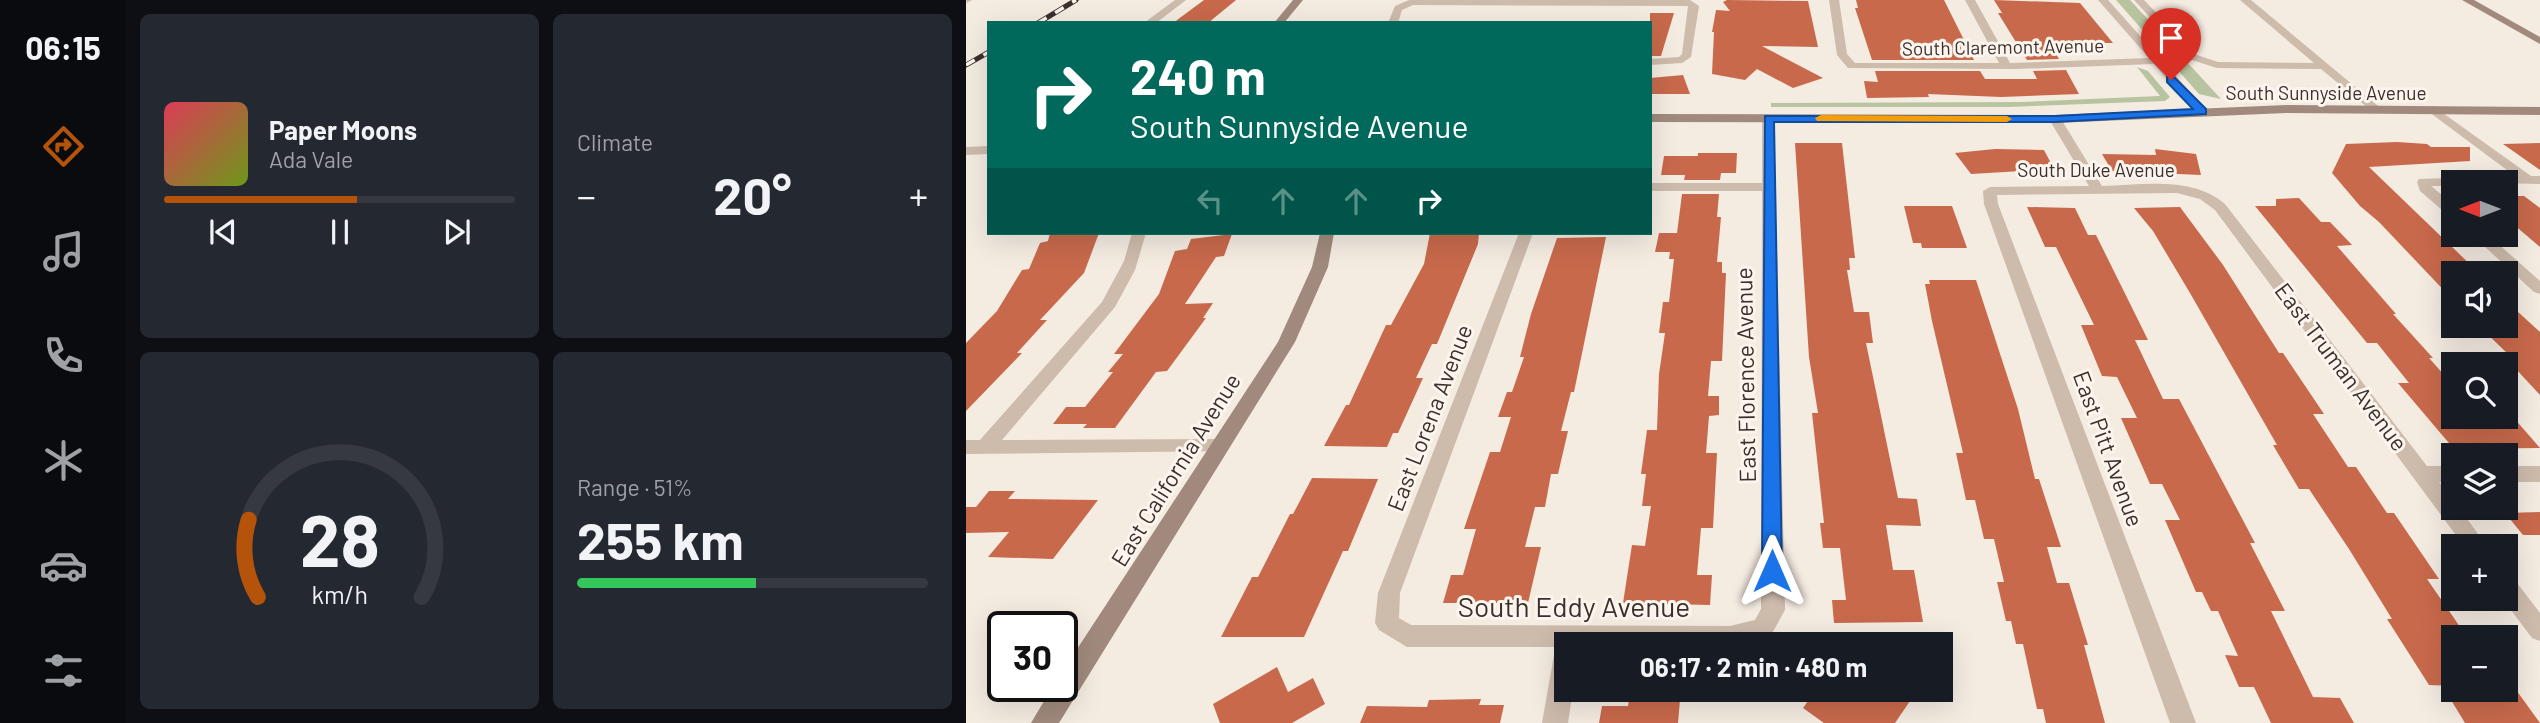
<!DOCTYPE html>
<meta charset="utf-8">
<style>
:root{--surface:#171b24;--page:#242831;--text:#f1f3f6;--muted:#9ea1a6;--line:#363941;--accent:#b45309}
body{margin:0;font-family:Barlow,sans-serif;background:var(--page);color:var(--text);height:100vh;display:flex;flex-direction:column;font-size:26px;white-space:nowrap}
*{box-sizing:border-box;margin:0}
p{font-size:23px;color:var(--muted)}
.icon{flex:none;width:38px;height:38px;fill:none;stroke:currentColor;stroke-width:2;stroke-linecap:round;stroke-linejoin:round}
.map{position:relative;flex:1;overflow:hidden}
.details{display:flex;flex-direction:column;gap:14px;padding:14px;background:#0d0f14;width:840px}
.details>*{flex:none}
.hud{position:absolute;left:21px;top:21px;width:665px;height:214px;border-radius:0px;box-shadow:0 7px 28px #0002;background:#00695c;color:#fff;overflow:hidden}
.needle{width:46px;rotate:270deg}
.fabs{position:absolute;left:1475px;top:170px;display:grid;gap:14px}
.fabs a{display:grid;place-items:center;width:77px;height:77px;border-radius:0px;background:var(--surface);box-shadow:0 7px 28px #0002;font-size:35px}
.speed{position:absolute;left:21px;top:611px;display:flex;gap:14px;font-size:35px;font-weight:700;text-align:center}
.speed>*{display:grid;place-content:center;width:91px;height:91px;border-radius:50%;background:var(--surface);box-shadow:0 7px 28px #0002;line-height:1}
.speed .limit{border:4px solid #111;border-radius:10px;background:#fff;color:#111}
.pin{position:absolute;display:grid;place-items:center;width:60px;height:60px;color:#fff;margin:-72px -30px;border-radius:50% 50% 50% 0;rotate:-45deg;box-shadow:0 0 7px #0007}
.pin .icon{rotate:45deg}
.me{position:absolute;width:77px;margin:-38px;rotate:0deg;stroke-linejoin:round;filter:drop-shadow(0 0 5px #0008)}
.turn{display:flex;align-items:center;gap:24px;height:147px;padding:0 28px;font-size:32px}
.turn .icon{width:91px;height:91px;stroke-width:2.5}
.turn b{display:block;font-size:49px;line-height:60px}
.lanes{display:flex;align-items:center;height:66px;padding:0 28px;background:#0003;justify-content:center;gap:35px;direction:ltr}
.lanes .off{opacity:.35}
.big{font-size:52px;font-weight:700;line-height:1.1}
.details .widget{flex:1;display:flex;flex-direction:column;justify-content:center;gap:10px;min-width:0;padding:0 24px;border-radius:10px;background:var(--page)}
.details .dial{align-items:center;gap:0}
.dial svg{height:182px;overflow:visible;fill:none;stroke:var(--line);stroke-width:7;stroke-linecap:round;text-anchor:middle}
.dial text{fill:var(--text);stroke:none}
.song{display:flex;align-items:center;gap:21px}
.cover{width:84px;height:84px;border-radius:10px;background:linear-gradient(135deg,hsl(350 70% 55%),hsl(80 70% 35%))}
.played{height:7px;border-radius:4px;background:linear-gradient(90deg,var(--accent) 55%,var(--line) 55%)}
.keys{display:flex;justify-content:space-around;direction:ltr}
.heat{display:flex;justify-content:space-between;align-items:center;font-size:38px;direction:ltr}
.charge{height:10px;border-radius:5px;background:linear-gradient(90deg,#34c759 51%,var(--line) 0)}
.details .tiles{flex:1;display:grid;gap:14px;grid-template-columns:repeat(2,1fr)}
.trip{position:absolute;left:588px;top:632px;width:399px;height:70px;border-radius:0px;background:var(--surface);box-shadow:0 7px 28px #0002;font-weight:700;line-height:70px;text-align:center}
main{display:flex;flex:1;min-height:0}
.dock{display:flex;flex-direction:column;width:126px;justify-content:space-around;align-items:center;background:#090b0e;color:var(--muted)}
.dock .icon{width:49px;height:49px}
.dock .on{color:var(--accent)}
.dock b{font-size:32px;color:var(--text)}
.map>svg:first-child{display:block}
.green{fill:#b8c4a0}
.building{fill:#c8694b}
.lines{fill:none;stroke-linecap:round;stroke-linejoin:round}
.street{fill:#cdbbac;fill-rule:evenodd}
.secondary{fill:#a18a7d;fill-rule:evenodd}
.rail-casing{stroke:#3b302b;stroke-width:5}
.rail{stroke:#fbf5ee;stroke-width:3.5;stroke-dasharray:10;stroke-linecap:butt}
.route{fill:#1a73e8;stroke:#114b97;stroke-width:2}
.slow{fill:#f59e0b}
.labels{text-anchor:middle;stroke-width:6;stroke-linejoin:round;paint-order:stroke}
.far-street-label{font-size:19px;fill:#3b302b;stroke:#fbf5ee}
.street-label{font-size:23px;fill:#3b302b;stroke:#fbf5ee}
.near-street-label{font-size:28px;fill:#3b302b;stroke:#fbf5ee}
</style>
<main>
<nav class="dock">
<b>06:15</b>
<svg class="icon on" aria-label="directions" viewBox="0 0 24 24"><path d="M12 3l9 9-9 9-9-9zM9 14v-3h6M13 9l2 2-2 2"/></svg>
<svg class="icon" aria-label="music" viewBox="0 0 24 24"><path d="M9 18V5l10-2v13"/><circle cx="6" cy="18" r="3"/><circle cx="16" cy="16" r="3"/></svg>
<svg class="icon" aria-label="phone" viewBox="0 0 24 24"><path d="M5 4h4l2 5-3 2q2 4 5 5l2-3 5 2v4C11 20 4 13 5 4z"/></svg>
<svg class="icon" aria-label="climate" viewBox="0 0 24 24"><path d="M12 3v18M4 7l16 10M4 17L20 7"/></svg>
<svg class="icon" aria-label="car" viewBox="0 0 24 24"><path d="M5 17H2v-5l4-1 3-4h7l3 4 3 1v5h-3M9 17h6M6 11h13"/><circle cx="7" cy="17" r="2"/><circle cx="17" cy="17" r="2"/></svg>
<svg class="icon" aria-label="filters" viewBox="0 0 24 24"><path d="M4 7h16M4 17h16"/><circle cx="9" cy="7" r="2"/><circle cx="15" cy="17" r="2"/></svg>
</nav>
<section class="details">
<div class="tiles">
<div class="widget">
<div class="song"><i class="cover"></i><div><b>Paper Moons</b><p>Ada Vale</p></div></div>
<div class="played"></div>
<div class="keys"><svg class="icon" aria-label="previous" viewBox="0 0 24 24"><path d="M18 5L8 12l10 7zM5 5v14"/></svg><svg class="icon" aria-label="pause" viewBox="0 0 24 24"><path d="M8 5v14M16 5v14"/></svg><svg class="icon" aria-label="next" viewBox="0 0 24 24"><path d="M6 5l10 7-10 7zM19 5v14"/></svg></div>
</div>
<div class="widget"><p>Climate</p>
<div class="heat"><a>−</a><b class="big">20°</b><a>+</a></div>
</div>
<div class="widget dial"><svg viewBox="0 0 100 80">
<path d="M14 69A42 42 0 1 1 86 69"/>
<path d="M14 69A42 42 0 0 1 10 35" stroke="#b45309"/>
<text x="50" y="56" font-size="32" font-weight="700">28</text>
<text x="50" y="72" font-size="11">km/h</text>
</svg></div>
<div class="widget"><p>Range · 51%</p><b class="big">255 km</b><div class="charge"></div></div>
</div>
</section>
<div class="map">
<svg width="1574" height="723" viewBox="0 0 1574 723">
<rect width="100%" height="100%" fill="#f4ebe1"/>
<g class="green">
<path d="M1150,0h14l91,99 -22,-5z"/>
<path d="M1171,67l11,4 22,26 -5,4 -157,6h-237v-4l251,-1 138,-6z"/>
</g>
<g class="building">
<path d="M238,0h32l-28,23h-35z"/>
<path d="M761,0l81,1 10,46 -56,-1 61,32 -30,10 -36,-19 -12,11 -33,-6 2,-42h-2l4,-22 14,1 -7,-9z"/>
<path d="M890,0h88l30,60h-102l-17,-52h3z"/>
<path d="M1028,0l86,3 33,40h-63l9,16 -32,1 -29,-47h4z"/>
<path d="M684,13h24l-13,43h-11z"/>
<path d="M1100,70l13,24 -78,3 -73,-3 1,3 -62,1 -3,-17 14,1 -3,-11h105l5,8h52l-4,-8z"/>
<path d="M717,75l7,19h-40v-16z"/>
<path d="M1431,142l30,2 4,3h39v14l-101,6 108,104 -23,-1v31l-75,-79 -19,-16 -28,-33 14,-29z"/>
<path d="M829,143h47l13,115h-6l1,12h-3l7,42h15l4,31h-7l32,155 19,1 4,27 -35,-1 7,45h21l9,52 -89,1 -2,-23h14l-6,-52h-17l-3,-25h4l-12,-110h6l-9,-56z"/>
<path d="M1574,143v27l-37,-26z"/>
<path d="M1029,149l49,1 10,19 -83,5 -16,-21z"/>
<path d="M1189,149l41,5 5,21 -89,-4 -10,-17 54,1z"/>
<path d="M732,153h39l-1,20h-15l-1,7h-36l1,-5h-24l3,-19h34z"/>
<path d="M716,194h37l-2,23h4l-4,45h5v11h4l-4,88h-11l-3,35h11v19l-10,1 -3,37h11l-4,75h-12l-4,47h15l-2,30 -87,-2 9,-58 13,1 6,-40h-9l4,-32h-5l6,-44h10l2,-56 6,-41h-6l4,-31h6l5,-43h-5l1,-7h-15l4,-19h18z"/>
<path d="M1540,196h18l16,12v39l-34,-29z"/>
<path d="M1333,198l22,24h9l22,23 -15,1 59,68h-3l40,44h-4l25,28v30l59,1 27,31 -86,1 -56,-66h11l-32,-40h-10l-112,-137h21v-7z"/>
<path d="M938,206h48l15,42h-45l-1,-5h-8z"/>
<path d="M1061,207l48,1 13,27h8l52,105h-13l28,59h16l76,144h-5l35,68h-14l42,86 27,1 14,25h-83l-17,-36h-15l-14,-32 13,1 -20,-45h-7l-9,-19h-6l-31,-72h15l-18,-36h-12l-29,-66h16l-20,-41 -15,-1 -21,-51h13l-38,-78h-11z"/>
<path d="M1214,207l43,58 56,88h4l41,61h-11l35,53h8l31,46h7l45,66h-12l40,58h-13v49l-25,-1 -42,-66h5l-43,-70 -40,-60h-10l-26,-44h4l-87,-152 -37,-62 -19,-23z"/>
<path d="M84,233h49l-15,40 -44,47h7l-30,33h5l-56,58v-68l31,-32 25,-41 7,-1 11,-26 8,-2z"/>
<path d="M464,233h49l-1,11 -41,100h-5l-16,34h7l-25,55h-5l-6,14 -63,-1 22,-41h3l37,-80h5l33,-61z"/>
<path d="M266,234l-8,22 -8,1 -31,47 28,-1 -10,15h3l-39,53 -11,1 -41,56h-32l4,-4h-34l13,-17h19l28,-35h-5l15,-18h-9l45,-60 16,-43 12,-2 4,-10z"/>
<path d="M640,237l-32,155h-3l-10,39h7l-10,43h-7l-6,33h-10l-10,40h16l-13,56h-85l8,-28h12l13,-46h-12l26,-77h10l11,-35h-13l9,-25h5l12,-35h-4l11,-43 26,-76z"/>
<path d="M963,280h47l42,129 17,70h4l22,68h-14l10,36h12l19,62h-4l21,78h-59l-3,-14h-6l-14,-65h-7l-5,-23h-5l-9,-39h7l-10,-43h-10l-9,-39h-9l-10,-47h7l-31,-132 -7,-37h5z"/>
<path d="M1540,301l34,31v63l-38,-41 7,1 -30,-29h27z"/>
<path d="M346,478l66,1 -30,72h-5l-39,86h-83l31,-60h6l32,-63h3z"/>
<path d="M23,491h26l-7,8 90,1 -45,59 -65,-2 21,-25 -43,1v-26h10z"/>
<path d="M1574,512v23h-17l-18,-22z"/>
<path d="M311,667l11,25 25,-14 12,26 -33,19h-72l-7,-19z"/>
<path d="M1540,676l34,47h-75l-14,-23 55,-1z"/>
<path d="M850,690h77l17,11 -15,22h-71l-21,-15z"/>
<path d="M515,699l-2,6h25l-4,18h-140l7,-17 60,1 2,-7z"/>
<path d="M663,700h51l-2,23h-79l3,-17h26z"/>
</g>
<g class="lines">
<g class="street">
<path d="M0,0h6l-5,3z"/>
<path d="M209,0h11l-30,23h-12z"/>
<path d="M443,0h281l9,6 -8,51 -9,6 -32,2v-6l29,-2 3,-3 6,-48 -275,-1 -11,5 -4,13h-10l7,-17z"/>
<path d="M863,0h10l8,54 8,9h144l-34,-63h10l35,63 139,-5 -51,-58h10l100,112 -10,3 -44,-51 -139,5 -167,-1 -11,-13z"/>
<path d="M1168,0h10l53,55 21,7 96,1 -74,-63h11l132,110 -10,2 -52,-43 -104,-1 -28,-9z"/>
<path d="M1467,106l98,70h9v8l-86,-2v4h-23l23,19v12l-5,-1 -29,-25 -3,-9 2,-3 96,-3 -86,-64v-4z"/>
<path d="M802,114l6,4 11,492 -14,25 -28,9h-177v46h7l-5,33h-26l12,-68 4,-8h-151l-28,-17 -4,-7 3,-30 141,-360h14l-133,360 -1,25 12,7 319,1 25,-6 6,-11 1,-418h-112v-8h112v-65z"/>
<path d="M1089,115l6,4 41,67c40,-1 90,-10 123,18l202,262h27v16h-15l15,19v7h5l28,38h-23l-249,-336 -15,-11 -23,-6 -180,2 1,9 198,519h-26l-186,-519 -1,-13 7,-4 99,-1 -40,-67z"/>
<path d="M23,146v8l-23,1v-8z"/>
<path d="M166,233h14l-11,37 -20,37 -113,133 217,-1 7,2 3,5 -3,5 -260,3v-14h14l122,-138 22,-41z"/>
<path d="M1505,234h16l53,47v13l-6,-2z"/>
<rect x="1540" y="466" width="34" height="16"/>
<path d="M1540,576l8,3 26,34v28l-8,-3 -30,-40h4z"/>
</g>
<g class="secondary">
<path d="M327,0h10l-19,23h-10z"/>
<path d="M1496,0h12l66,37v7z"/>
<path d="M1320,105l254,2v8l-254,-2 -231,10 -405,-1v-8l405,1z"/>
<path d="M354,233h14l-6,34 -33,75 -236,381h-28l22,-37h9v-14l216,-330 34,-75z"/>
</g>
<g class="rail-casing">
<g id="rail">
<path d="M72,23l38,-23"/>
<path d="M0,65l23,-13"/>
</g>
</g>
<use href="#rail" class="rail"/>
</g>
<path class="route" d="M1201,77h7l32,32v5l-151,8h-281l8,449 -3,6 -7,3 -7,-3 -3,-6 3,-455h290l138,-7 -26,-27z"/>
<path class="slow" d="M855,115l186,1 5,3 -5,3 -190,-1 -2,-3z"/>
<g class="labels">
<g class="far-street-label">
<text transform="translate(1037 47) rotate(-1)" y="7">South Claremont Avenue</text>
<text x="1360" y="100">South Sunnyside Avenue</text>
<text x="1130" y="177">South Duke Avenue</text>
</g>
<g class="street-label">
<text transform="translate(1375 367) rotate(53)" y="8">East Truman Avenue</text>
<text transform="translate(780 375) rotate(-91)" y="8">East Florence Avenue</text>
<text transform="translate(464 418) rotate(-69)" y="8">East Lorena Avenue</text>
<text transform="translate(1142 449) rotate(70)" y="8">East Pitt Avenue</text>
<text transform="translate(210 470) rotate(-58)" y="8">East California Avenue</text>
</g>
<g class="near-street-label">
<text x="608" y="617">South Eddy Avenue</text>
</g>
</g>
</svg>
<div class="fabs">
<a><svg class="needle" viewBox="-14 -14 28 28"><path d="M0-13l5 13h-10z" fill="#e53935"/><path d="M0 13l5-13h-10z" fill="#9ea1a6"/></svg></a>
<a><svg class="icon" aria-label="sound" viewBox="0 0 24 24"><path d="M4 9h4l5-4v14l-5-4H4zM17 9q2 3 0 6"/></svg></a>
<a><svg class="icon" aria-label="search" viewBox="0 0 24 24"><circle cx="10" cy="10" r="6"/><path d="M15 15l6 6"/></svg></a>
<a><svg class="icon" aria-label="layers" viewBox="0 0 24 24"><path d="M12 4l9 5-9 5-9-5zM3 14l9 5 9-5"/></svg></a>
<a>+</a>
<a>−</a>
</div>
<div class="speed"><div class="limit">30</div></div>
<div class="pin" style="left:1205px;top:80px;background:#d93025"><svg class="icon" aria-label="arrive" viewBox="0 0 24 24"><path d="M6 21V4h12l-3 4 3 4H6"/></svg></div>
<svg class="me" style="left:806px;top:571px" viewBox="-20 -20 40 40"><path d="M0-17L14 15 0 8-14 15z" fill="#1a73e8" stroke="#fff" stroke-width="4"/></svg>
<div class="trip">06:17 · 2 min · 480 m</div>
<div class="hud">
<div class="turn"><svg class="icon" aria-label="right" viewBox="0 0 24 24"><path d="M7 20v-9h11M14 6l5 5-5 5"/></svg><div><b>240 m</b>South Sunnyside Avenue</div></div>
<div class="lanes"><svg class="icon off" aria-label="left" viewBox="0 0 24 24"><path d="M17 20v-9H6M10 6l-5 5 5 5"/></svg><svg class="icon off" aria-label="ahead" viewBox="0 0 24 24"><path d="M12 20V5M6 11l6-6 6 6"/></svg><svg class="icon off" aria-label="ahead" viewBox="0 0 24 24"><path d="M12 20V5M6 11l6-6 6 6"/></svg><svg class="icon" aria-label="right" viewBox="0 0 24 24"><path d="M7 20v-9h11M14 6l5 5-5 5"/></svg></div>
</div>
</div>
</main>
